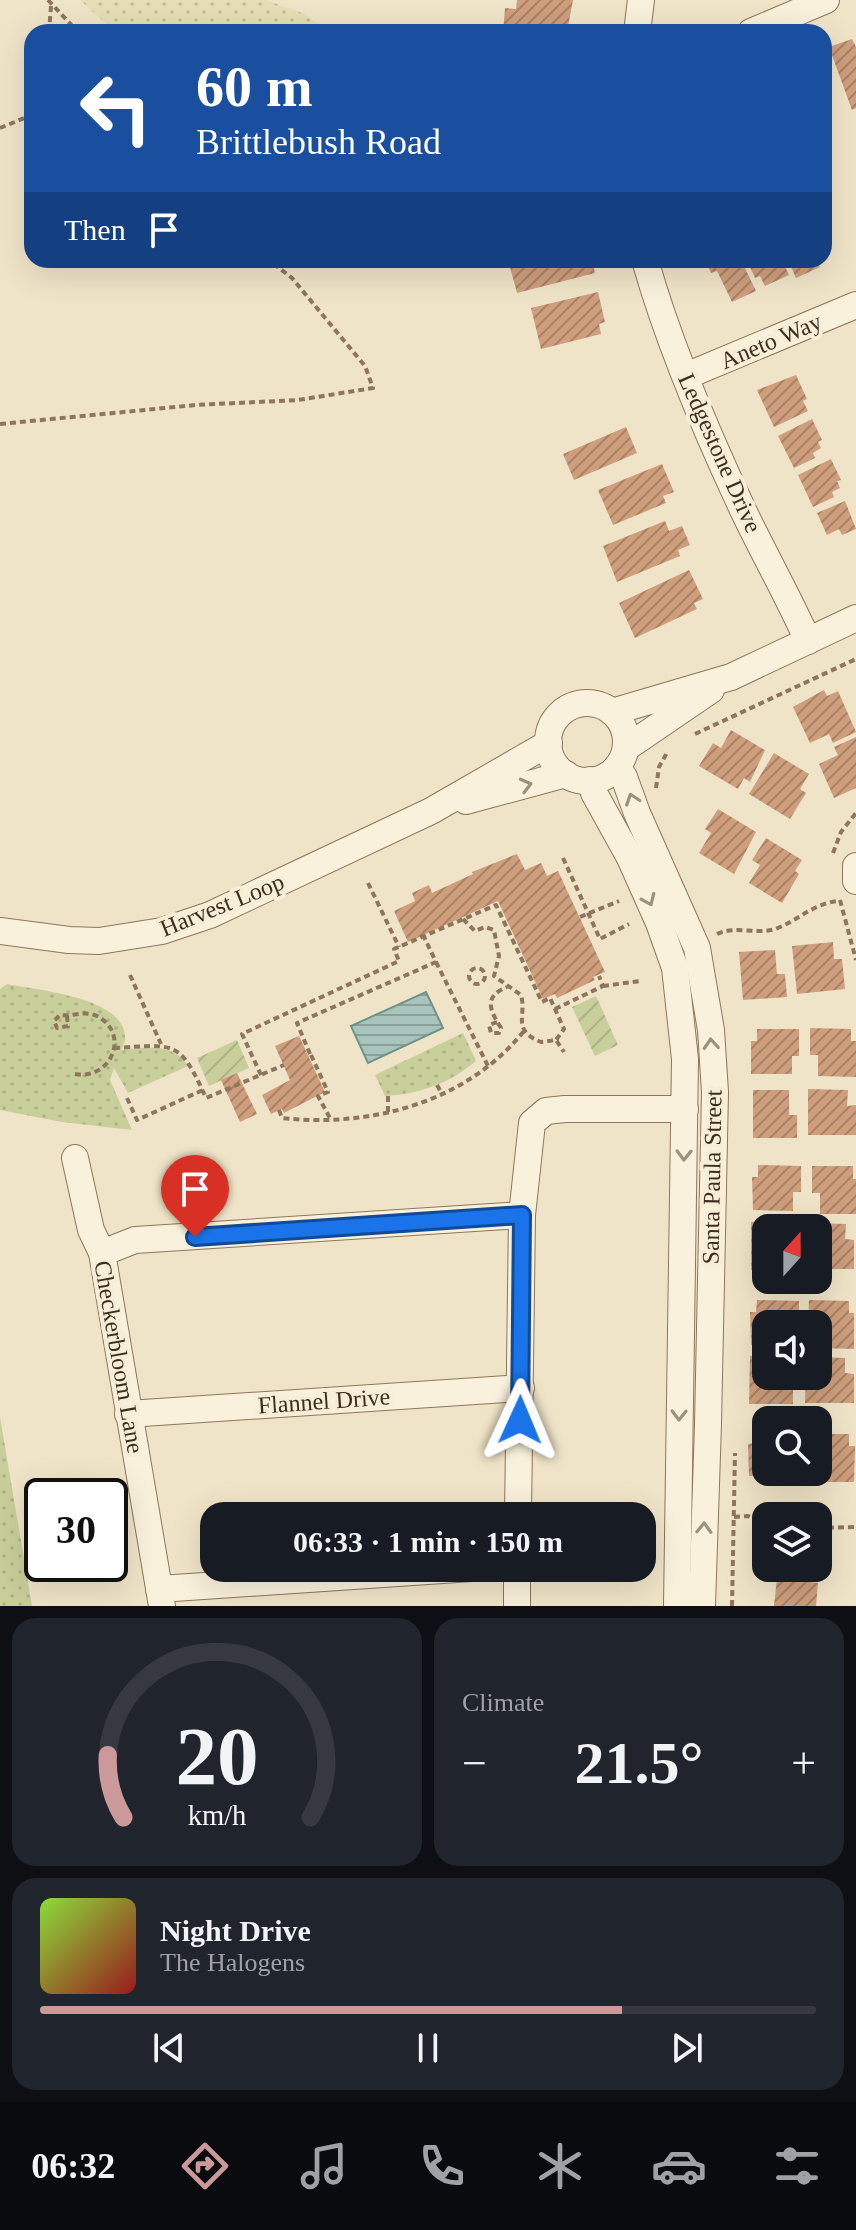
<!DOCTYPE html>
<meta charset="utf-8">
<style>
:root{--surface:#171b24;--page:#20242c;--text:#f1f3f6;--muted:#9ea1a6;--line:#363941;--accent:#cc999b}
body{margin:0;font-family:"Times New Roman",serif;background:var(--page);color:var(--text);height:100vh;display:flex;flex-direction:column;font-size:30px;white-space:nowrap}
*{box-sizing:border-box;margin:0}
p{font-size:26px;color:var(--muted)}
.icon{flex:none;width:44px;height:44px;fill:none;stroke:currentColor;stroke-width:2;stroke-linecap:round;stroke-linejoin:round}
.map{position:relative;height:1606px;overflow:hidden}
.details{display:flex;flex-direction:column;gap:12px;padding:12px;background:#0d0f14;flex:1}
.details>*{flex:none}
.top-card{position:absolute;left:24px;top:24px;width:808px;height:244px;border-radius:24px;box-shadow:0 8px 32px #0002;background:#1a4fa0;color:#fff;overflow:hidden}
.needle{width:52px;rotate:21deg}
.tools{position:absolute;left:752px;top:1214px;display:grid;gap:16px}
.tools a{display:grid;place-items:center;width:80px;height:80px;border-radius:16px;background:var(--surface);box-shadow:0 8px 32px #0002;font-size:40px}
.speed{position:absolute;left:24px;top:1478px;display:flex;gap:16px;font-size:40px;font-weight:700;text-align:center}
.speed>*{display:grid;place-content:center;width:104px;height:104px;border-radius:50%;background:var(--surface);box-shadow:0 8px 32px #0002;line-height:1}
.speed .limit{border:4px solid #111;border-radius:12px;background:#fff;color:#111}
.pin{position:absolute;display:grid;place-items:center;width:68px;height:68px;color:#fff;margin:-82px -34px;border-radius:50% 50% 50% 0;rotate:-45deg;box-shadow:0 0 8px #0007}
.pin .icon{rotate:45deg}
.me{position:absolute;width:88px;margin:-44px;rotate:1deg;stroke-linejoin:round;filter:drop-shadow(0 0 6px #0008)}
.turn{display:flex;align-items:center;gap:28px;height:168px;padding:0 40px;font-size:36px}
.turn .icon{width:104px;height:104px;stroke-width:2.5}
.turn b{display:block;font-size:56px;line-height:68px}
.then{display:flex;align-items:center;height:76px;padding:0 40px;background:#0003;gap:16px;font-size:30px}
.big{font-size:60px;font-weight:700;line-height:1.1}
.details .tile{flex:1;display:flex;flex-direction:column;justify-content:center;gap:12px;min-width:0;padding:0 28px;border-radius:24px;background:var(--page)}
.details .dial{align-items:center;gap:0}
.dial svg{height:208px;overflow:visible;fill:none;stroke:var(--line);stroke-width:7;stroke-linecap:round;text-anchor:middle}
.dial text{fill:var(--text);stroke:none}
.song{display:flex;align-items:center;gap:24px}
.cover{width:96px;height:96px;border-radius:12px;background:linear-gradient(135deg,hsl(90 70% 55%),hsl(0 70% 35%))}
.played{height:8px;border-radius:4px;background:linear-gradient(90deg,var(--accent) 75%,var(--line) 75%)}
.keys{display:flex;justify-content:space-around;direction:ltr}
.heat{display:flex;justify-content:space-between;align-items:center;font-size:44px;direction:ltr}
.details .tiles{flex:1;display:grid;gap:12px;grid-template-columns:1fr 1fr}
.tile:last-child{grid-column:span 2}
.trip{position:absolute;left:200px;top:1502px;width:456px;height:80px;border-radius:24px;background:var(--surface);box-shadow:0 8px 32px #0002;font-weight:700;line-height:80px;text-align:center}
.dock{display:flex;height:128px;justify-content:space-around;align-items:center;background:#090b0e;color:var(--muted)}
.dock .icon{width:56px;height:56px}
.dock .current{color:var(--accent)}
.dock b{font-size:36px;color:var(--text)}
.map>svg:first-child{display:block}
.farmland{fill:url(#farmland-dots)}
.grass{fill:url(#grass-dots)}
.garden{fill:url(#garden-furrows)}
.water{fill:url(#water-rules);stroke:#6f938a;stroke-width:2}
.building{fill:url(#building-hatch)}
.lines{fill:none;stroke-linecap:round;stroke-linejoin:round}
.minor-casing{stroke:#8d765c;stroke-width:28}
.path{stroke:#8d765c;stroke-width:4;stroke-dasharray:6 4;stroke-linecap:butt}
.minor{stroke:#faf1dc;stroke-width:26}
.oneway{stroke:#9c907e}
.route-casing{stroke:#114b97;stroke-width:20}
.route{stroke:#1a73e8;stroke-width:14}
.labels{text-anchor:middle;stroke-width:8;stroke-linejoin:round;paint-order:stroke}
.street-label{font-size:24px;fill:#3d2e20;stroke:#f7eed8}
</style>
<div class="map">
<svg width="856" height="1606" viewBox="0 0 856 1606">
<defs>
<pattern id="farmland-dots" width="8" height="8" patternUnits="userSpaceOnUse" patternTransform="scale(2)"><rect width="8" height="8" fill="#e6deb5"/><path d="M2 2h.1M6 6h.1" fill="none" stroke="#c6bf9b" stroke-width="1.8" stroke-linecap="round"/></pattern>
<pattern id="grass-dots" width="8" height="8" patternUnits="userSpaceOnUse" patternTransform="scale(2)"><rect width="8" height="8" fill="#c9cf9b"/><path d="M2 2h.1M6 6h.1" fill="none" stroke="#aeb285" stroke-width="1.8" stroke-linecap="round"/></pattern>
<pattern id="garden-furrows" width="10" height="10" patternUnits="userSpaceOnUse" patternTransform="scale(2)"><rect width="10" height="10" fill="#c9cf9b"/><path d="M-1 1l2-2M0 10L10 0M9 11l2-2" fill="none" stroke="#aeb285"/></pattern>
<pattern id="water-rules" width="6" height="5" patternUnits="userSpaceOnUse" patternTransform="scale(2)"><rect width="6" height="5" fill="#a9c4bc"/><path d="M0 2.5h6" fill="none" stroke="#8ba098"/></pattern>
<pattern id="building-hatch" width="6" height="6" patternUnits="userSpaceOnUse" patternTransform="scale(2)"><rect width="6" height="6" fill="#cf9f7d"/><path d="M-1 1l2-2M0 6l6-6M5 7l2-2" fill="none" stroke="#a98266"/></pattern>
</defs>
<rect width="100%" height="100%" fill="#f0e4c8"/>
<path class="farmland" d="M80,0h186l39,14 24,18h-214z"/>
<g class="grass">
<path d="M7,984c29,6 120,13 118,55 0,4 -3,8 -4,11 26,-2 51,-8 67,16l-60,27 -14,-25 -4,12 22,50 -70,-8 -62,-12v-121z"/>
<path d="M463,1033l13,28c-26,22 -56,33 -91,35l-10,-21z"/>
<path d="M0,1417l32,189h-32z"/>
</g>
<g class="garden">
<path d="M596,996l22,49 -23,11 -23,-49z"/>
<path d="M237,1040l12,28 -40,18 -12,-28z"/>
</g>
<path class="water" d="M426,992l17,36 -75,35 -17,-37z"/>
<g class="building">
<path d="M517,0h56l-6,32h-64l2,-24 11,1z"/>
<path d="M852,39l4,8v61l-4,2 -23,-63z"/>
<path d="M508,260h84l3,13 -78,20z"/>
<path d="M705,260h36l15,31 -24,11 -15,-31 -6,2z"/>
<path d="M747,260h35l7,15 -24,11 -5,-10 -5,2z"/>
<path d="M788,260h29l3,7 -24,11z"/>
<path d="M598,292l7,30 -6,2 2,10 -60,15 -10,-41z"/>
<path d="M796,375l11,24 -4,2 5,10 -34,16 -17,-37z"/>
<path d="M812,419l10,21 -4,2 3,6 -8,5 2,5 -21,10 -16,-32z"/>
<path d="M626,427l11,26 -63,27 -11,-26z"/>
<path d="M831,459l10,21 -4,1 3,7 -8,4 2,5 -21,10 -15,-32z"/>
<path d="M662,464l12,28 -11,4 3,7 -53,22 -15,-35z"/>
<path d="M845,501l11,28 -14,6 -3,-6 -12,6 -10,-22z"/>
<path d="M665,521l4,10 13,-5 8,19 -12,5 2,6 -63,26 -14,-36z"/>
<path d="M689,570l14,29 -9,4 3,6 -62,29 -16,-35z"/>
<path d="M824,690l3,6 11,-5 18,41 -23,11 -4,-9 -19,9 -17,-36z"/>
<path d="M731,730l34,20 -15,32 -6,-4 -6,11 -39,-23 14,-23 8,5z"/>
<path d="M856,737v51l-22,10 -15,-34 19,-9 -4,-8z"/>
<path d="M774,753l35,21 -9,15 6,4 -16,26 -41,-25z"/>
<path d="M718,809l38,23 -22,42 -35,-21 12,-20 -6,-4z"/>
<path d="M766,838l36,22 -7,11 4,3 -17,29 -33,-20 11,-18 -8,-5z"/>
<path d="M517,854l8,16 16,-7 6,13 11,-5 47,101 -12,5 2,3 -38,18 -2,-4 -12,5 -45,-98 -90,41 -14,-31 21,-10 -3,-8 17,-8 3,8 41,-19 -1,-2z"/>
<path d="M833,942l1,17h8l3,30 -48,5 -5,-48z"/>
<path d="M775,950l2,24h8l2,23 -44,3 -4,-48z"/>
<path d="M810,1028l41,1v12h5v36l-38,-1v-21h-8z"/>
<path d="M757,1029h42v27h-7v18h-41v-33h6z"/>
<path d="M299,1036l26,56 -41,21 -2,-4 -11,5 -9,-19 28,-15 -15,-34z"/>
<path d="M237,1073l20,41 -17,8 -19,-42z"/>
<path d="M808,1089l40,1 -1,16 9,-1v30h-48z"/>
<path d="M753,1090h36v25h8v23h-44z"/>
<path d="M758,1165l43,1v26h-8v19l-40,-1 -1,-33h6z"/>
<path d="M812,1166h41v13h3v35h-36v-21h-8z"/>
<path d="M751,1222l36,1v5h-21v42h-15z"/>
<path d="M806,1223l40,1 -1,15 9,1v29h-36v-41h-12z"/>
<path d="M757,1300l42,1v23h-33v21h-15l-1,-33h6z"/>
<path d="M809,1300l40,1v12h5v36l-36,-1v-24h-10z"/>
<path d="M750,1356h16v20h20l-1,5h8v23h-44z"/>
<path d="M818,1357l27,1v15l9,1v29h-49l1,-27h12z"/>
<path d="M754,1432h12v40h24v5l-41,-1 -1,-32 7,-1z"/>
<path d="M818,1434h31v12h6l-1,36h-38z"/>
<path d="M777,1578l41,5 -2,23h-42z"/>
</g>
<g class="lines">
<g class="minor-casing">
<g id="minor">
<path d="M637,32l4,-32"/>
<path d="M751,32l75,-32"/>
<path d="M645,260c24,85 60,169 98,250 21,44 45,86 65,131"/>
<path d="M686,376l170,-71"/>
<circle cx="587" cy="742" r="39"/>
<path d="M612,712l119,-35 125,-59"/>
<path d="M626,748l85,-58"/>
<path d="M617,767l7,10 13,36 60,135 14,82 4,62 -7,332 -6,182"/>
<path d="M590,780l4,13 36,65 29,65 16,45 10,91 -8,547"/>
<path d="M466,801l100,-27"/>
<path d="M856,866v15"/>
<path d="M0,931l69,9 30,1 63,-10 48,-16 221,-104 118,-68"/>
<path d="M75,1158l16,72 11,23 60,353"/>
<path d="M102,1253l33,-13 387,-25"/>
<path d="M128,1414l393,-26"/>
<path d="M518,1516l4,-301 10,-92 14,-12 19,-2h120"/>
<path d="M517,1568v38"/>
<path d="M159,1589l313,-21"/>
</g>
</g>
<g class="path">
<path d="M48,0l30,32"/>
<path d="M49,32l2,-26"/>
<path d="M0,128l32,-13"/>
<path d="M0,424l196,-19 102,-5 75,-12 -8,-22 -73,-88 -23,-18"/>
<path d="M695,734l161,-75"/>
<path d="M656,788l3,-21 9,-16"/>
<path d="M833,853l8,-21 15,-19"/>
<path d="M563,858l37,81 29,-15"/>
<path d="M368,883l31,64"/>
<path d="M840,900l16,60"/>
<path d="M580,917l39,-16"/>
<path d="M463,919l12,12 10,-4 9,3 5,26 -5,20 27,19c6,21 -10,35 20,47l15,-2 8,12"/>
<path d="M717,934c19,-9 39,1 58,-5 23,-8 38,-26 64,-28"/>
<path d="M436,962l52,104"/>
<circle cx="477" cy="976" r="8"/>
<path d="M130,975l31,69"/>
<path d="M603,986l37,-5"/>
<path d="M555,1009l48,-23 -4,-10"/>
<path d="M67,1016l1,10 -11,2 -3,-7 6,-6c12,2 24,-5 37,1 35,18 13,68 -26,57"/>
<path d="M497,1022l-8,3 2,8h8l2,-5c-10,-16 -19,-31 6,-41"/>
<path d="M114,1048c61,-3 65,-10 92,50l78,-33"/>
<path d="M310,1054l-13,-31 139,-61 -12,-25"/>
<path d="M311,1055l17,37 -10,4 13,24"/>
<path d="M261,1075l-19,-41 157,-73 -5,-12 102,-44 46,97 8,-4 14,31 -8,11"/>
<path d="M437,1085l5,9"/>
<path d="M127,1098l10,22 66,-30"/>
<path d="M279,1110l3,8c89,10 185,-16 242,-87"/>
<path d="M388,1112v-16"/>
<path d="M734,1517l14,-1 18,8"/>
<path d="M818,1528l38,-1"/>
<path d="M732,1606l3,-153"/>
</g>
<use href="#minor" class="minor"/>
</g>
<defs><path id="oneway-chevron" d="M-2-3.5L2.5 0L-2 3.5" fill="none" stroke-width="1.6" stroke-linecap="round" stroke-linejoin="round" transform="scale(2)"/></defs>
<g class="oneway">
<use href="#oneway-chevron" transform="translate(526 785) rotate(-15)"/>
<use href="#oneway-chevron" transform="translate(632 799) rotate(-109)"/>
<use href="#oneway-chevron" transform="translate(649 900) rotate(66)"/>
<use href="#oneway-chevron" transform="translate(711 1044) rotate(-94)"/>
<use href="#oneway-chevron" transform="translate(684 1155) rotate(91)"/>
<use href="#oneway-chevron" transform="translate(679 1415) rotate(91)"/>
<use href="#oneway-chevron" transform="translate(704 1528) rotate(-88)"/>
</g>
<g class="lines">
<g class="route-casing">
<path id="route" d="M195,1237l327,-22 -2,205"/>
</g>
<use href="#route" class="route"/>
</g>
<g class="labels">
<g class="street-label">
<text transform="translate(771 341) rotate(-23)" y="8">Aneto Way</text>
<text transform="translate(720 453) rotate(66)" y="8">Ledgestone Drive</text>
<text transform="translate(222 905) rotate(-22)" y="8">Harvest Loop</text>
<text transform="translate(712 1177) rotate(-89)" y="8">Santa Paula Street</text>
<text transform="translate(119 1357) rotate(80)" y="8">Checkerbloom Lane</text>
<text transform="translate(324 1401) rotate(-4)" y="8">Flannel Drive</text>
</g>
</g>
</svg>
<div class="tools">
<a><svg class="needle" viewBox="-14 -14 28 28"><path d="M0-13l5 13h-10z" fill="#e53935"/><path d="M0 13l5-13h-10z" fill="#9ea1a6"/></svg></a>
<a><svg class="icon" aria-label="sound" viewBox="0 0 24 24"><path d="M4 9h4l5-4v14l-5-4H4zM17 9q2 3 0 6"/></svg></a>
<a><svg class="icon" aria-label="search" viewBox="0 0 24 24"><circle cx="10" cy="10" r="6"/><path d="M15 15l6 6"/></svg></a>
<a><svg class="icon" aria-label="layers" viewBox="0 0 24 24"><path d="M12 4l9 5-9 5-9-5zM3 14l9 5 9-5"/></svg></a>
</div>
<div class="speed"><div class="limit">30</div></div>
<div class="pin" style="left:195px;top:1237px;background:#d93025"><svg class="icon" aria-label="arrive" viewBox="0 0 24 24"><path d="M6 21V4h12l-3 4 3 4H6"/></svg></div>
<svg class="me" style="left:520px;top:1420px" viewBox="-20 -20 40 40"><path d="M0-17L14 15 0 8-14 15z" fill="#1a73e8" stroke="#fff" stroke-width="4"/></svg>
<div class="trip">06:33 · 1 min · 150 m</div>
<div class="top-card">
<div class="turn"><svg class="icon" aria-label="left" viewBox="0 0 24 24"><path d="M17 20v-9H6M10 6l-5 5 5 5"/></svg><div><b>60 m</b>Brittlebush Road</div></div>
<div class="then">Then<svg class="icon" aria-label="arrive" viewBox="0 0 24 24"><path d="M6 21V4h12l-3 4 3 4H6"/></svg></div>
</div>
</div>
<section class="details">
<div class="tiles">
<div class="tile dial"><svg viewBox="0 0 100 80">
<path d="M14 69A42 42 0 1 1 86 69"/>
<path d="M14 69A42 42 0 0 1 8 45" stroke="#cc999b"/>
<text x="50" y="56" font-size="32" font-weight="700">20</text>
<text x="50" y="72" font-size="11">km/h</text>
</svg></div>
<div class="tile"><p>Climate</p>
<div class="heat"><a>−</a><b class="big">21.5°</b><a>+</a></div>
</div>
<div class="tile">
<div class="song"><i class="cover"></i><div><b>Night Drive</b><p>The Halogens</p></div></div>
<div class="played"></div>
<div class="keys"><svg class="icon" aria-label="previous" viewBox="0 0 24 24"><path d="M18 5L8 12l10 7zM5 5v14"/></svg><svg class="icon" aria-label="pause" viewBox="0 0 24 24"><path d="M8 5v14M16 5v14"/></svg><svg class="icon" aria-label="next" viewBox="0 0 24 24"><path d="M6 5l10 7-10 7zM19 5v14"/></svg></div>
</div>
</div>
</section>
<nav class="dock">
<b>06:32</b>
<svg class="icon current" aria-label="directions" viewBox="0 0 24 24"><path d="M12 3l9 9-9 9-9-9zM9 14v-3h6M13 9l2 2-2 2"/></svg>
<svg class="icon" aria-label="music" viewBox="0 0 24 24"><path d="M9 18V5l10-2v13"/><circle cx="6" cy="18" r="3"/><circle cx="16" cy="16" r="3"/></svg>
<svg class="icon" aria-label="phone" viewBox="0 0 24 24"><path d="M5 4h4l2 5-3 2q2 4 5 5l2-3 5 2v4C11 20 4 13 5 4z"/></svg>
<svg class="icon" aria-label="climate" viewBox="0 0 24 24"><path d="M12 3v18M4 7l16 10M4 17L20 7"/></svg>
<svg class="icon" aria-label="car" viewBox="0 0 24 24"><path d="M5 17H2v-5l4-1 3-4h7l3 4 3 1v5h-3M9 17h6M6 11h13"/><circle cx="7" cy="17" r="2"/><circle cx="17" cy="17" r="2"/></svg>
<svg class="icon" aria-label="filters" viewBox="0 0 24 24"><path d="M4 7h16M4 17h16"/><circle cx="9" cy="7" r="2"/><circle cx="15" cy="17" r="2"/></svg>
</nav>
